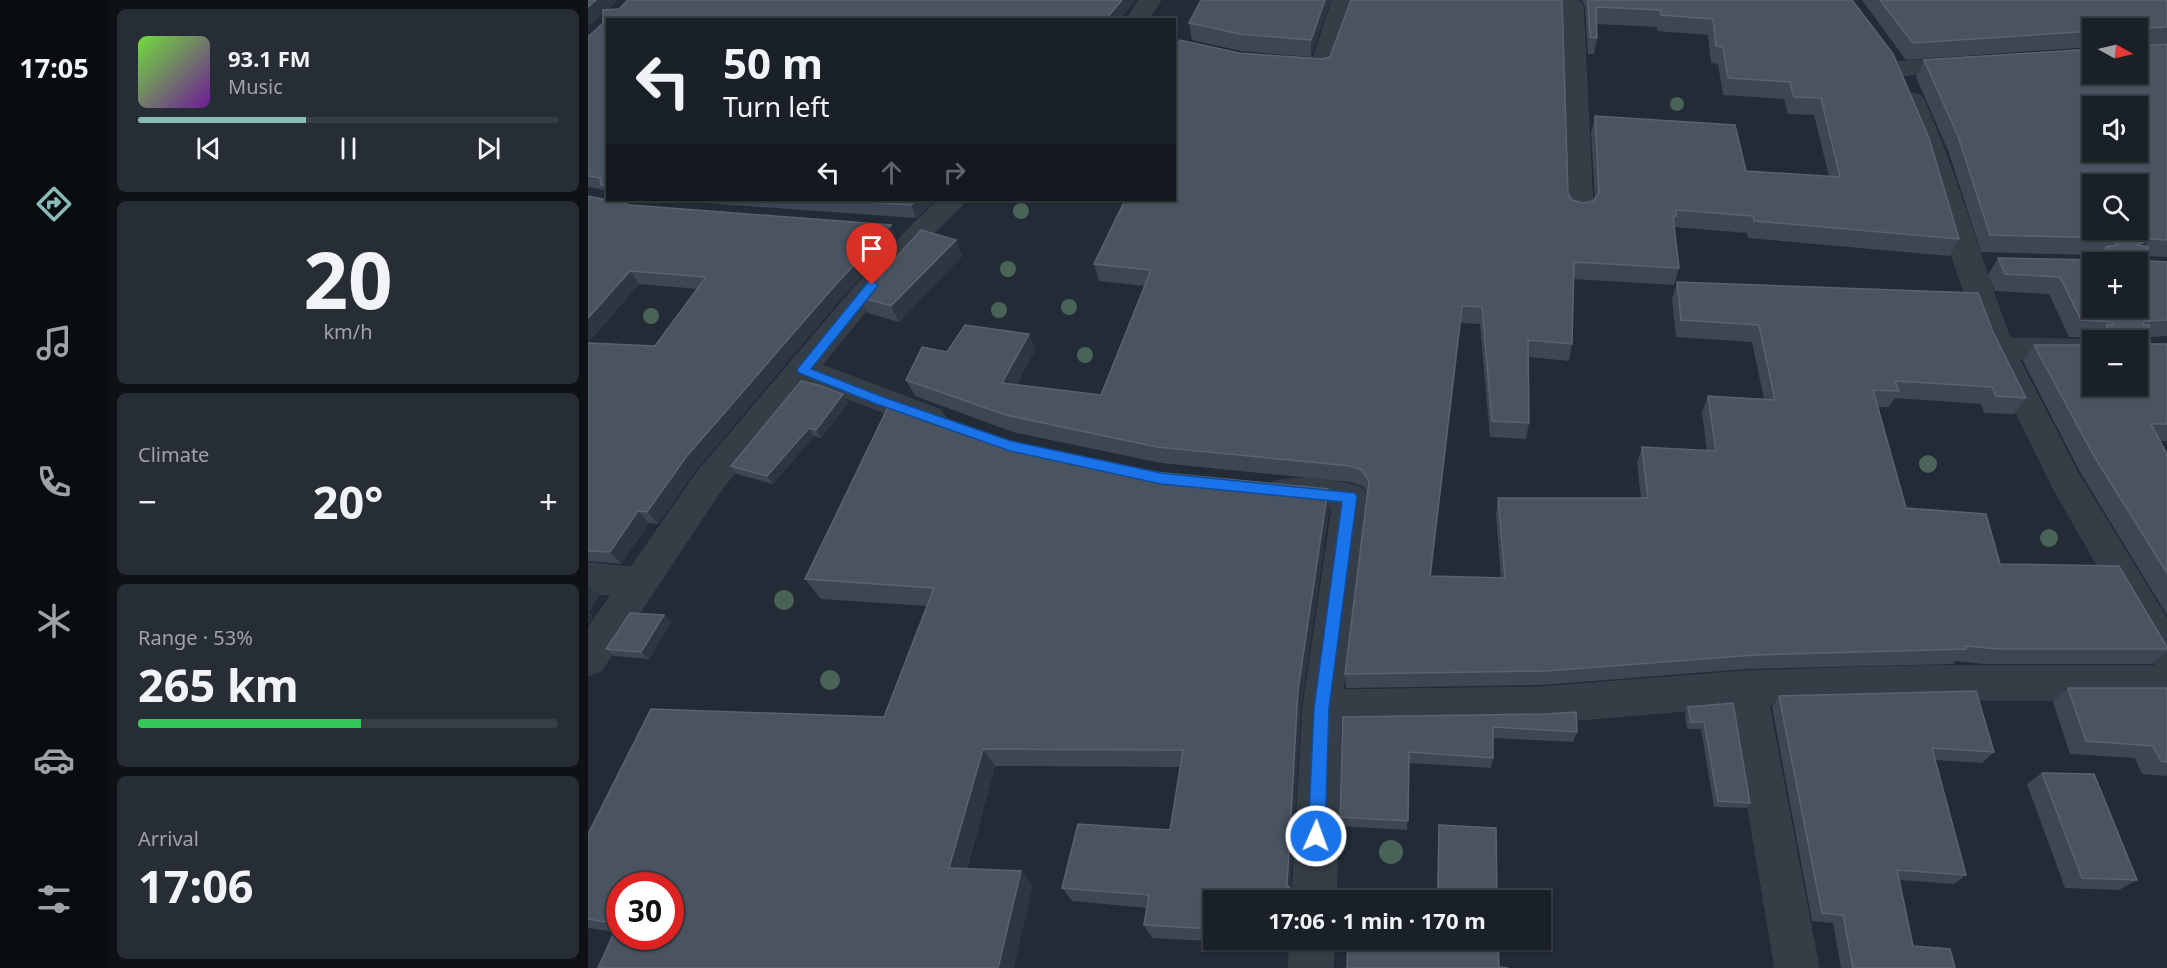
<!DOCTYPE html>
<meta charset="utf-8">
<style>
:root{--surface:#1a2028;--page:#272d34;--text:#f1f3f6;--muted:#9fa3a8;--line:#383e45;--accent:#8bbbb9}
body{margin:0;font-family:"Noto Sans",sans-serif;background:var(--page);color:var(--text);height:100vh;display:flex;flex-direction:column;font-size:22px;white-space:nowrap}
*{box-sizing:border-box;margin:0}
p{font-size:20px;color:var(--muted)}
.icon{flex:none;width:33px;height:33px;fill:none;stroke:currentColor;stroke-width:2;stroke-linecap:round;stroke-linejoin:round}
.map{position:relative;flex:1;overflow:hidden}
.panel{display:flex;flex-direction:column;gap:9px;padding:9px;background:#0e1216;width:480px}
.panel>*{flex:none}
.top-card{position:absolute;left:18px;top:18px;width:570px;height:183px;border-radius:0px;box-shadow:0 2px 4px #0004,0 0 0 2px var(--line);background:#1a2028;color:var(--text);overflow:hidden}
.needle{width:39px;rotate:98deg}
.buttons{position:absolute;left:1494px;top:18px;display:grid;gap:12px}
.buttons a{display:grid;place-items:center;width:66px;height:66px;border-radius:0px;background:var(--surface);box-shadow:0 2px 4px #0004,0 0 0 2px var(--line);font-size:30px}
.speed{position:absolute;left:18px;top:872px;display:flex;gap:12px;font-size:30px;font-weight:700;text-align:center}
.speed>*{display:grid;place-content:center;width:78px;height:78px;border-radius:50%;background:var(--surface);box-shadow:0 2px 4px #0004,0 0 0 2px var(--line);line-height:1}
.speed .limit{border:9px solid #d22;background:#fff;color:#111}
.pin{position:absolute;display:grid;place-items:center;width:51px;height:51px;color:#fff;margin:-62px -26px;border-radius:50% 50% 50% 0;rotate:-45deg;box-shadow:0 0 6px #0007}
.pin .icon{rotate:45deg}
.me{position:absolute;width:66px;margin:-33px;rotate:2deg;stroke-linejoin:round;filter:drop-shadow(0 0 4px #0008)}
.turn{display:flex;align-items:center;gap:21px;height:126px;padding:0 18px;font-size:27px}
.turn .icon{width:78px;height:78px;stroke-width:2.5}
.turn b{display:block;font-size:42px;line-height:51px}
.lanes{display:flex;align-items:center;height:57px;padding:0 18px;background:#0003;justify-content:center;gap:30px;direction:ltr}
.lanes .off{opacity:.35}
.big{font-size:45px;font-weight:700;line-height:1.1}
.panel .widget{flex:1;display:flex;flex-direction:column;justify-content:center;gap:9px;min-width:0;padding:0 21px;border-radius:9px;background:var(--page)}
.panel .dial{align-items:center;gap:0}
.dial b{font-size:78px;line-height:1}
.song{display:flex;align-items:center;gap:18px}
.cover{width:72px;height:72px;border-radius:9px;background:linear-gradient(135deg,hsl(100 70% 55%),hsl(280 70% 35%))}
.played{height:6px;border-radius:3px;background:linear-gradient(90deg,var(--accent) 40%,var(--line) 40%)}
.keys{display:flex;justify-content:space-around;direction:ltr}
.heat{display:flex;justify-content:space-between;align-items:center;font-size:33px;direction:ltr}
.charge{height:9px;border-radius:4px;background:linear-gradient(90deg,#34c759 53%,var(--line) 0)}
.trip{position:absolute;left:615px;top:890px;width:348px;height:60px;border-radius:0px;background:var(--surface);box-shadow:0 2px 4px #0004,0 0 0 2px var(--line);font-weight:700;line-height:60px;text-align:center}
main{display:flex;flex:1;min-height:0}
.menu{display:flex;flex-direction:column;width:108px;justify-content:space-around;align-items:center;background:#0a0d10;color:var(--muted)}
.menu .icon{width:42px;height:42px}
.menu .selected{color:var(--accent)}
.menu b{font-size:27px;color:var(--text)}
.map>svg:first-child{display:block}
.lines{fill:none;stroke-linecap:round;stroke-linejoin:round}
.minor-casing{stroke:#3f4650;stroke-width:1}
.minor{fill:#353d46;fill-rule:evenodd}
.tree{fill:#496356}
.wall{fill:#3d4754;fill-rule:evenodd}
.shaded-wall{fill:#2d3743}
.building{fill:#495460;stroke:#596370;stroke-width:1.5;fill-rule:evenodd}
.route{fill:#1a73e8;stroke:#114b97;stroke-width:1.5}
</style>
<main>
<nav class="menu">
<b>17:05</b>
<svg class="icon selected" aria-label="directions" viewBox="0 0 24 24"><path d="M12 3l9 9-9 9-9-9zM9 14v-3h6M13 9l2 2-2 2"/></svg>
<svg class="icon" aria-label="music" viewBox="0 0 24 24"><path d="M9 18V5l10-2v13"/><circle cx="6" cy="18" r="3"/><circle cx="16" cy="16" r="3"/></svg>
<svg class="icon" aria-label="phone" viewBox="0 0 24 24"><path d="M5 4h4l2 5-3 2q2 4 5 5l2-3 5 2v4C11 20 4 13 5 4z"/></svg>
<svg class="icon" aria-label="climate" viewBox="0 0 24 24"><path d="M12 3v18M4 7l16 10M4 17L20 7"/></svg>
<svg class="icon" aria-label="car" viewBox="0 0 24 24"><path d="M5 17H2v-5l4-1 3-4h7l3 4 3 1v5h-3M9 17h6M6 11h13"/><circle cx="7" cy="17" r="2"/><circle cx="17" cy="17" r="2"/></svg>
<svg class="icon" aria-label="filters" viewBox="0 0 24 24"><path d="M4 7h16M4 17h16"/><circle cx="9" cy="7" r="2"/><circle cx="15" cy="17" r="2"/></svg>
</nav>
<section class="panel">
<div class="widget">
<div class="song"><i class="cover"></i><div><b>93.1 FM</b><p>Music</p></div></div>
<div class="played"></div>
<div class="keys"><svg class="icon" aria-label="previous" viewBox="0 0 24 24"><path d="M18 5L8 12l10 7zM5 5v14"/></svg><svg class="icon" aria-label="pause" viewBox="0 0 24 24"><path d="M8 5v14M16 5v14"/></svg><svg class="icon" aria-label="next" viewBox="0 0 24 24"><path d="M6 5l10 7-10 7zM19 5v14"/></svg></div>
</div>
<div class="widget dial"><b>20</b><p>km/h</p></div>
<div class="widget"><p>Climate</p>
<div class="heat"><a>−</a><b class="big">20°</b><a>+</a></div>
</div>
<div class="widget"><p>Range · 53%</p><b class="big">265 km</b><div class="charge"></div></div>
<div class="widget"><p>Arrival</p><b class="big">17:06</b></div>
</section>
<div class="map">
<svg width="1579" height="968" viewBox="0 0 1579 968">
<rect width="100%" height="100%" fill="#222b36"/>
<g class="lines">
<g class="minor-casing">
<g id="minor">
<path d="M551,0h22l-13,20h-21z"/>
<path d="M745,0h22l-25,71 -8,2 -44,-5 -3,-5 3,-5 8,-2 27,2z"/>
<path d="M928,0h58l6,1 3,5 10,204 -4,6 -9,2 -9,-2 -4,-6 -5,-199 -42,-7z"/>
<path d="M1378,57l8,2 3,5 -3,5 -75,7 -8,-2 -3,-5 3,-5 8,-2z"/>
<path d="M1324,93l8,2 4,5c34,77 56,159 86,238l89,2h-7v20l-73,-1 59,114 89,146v81h-256l-142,5 50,263h-44l-44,-261 -189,16 -201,3 -5,174h-44l11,-192 29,-199 -47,-5 -12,-4 -5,-9 5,-9c22,-7 67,-2 89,6l5,9 -24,193 199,-3 205,-16 164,-5h249l-6,-2 -100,-174 -70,-142 -30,-85 -31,-109 -23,-54 4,-5z"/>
<path d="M351,200h28l-35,35 -61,70 -49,60 119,45 5,8 -5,8 -11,4 -11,-4 -112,-43 -85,106 -121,182 -13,5v-48l23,-33 -23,-2v-30l43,4 67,-96 153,-180 63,-68z"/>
<path d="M702,939h44l-1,29h-44z"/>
</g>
</g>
<use href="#minor" class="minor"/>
</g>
<g class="tree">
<circle cx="1089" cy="104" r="7"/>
<circle cx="433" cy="211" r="8"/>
<circle cx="420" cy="269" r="8"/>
<circle cx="481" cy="307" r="8"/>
<circle cx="411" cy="310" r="8"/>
<circle cx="63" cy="316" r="8"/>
<circle cx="497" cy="355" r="8"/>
<circle cx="1340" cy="464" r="9"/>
<circle cx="1461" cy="538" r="9"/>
<circle cx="196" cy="600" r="10"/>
<circle cx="242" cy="680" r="10"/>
<circle cx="803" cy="852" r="12"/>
</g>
<g class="wall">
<path d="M0,0h30l-11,10 12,-1 9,-9h507l-16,20h-511v174l-3,-4 -17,-3v-151l2,-1 13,-12v-10l-15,13z"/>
<path d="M613,0h130l-20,57 -70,-6 -49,-11 -3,-17z"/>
<path d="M994,0h270l107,239 -9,17 -202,-18 -1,-5 -73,-6 5,41 -5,17 -101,-6 -1,65 -3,17 -41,-4 1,66 -3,16 -36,-2 -10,-113 -19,-1 -30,253 70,2 -5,-64 2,-16h143l-4,-35 5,-16 65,4 -5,-39 6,-16 56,3 -12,-57 -76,-5 -4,-38 5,-17 316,50 33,66 -12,16 -30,-1 -3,-9 -86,-6 -6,9h-11l28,101 94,56 167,83v4l-16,13h-166l-30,-3 -2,3 -206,5 -205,16 -196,3 -1,-14 22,-180 -4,-8 -13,-4 -189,-19 -148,-31 -98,-36 -9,-16 41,-28 82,-18 6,16 -18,34 84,11 44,-109 -46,-5 -5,-17 30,-61 -46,-3h96l65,-147 82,6 9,-2 238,136 4,7 11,3 10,-2 2,-3 -4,-65 4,-17 151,55 83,5 -15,-61 -26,-1 -4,-15 -61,-4 -5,-31 -7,-1 -3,-28 -51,-4v-4l-60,-3v14l-3,16h-6l-3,-48z"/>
<path d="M1274,0h305v43l-20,1v1l20,-1v213l-19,-1v3l3,2 16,1v74l-17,1v7h17v97h-7l7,13v161l-87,-143 -57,-111 11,-16 58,41 46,-46h-42l1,-2 -28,-1 -20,-43 -54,-3 -7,-16 10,-17 99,2 2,-3 -7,-2 -111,-3 -32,-99 -33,-76 8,-17 168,14 46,-46h-46v19l-186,13z"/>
<path d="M0,196l43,9 266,33 -60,65 -141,167 -38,54 -9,-1 -28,41 -33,-3zM51,284l59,5 -43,57 -67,-3z"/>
<path d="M75,200h273l-20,18z"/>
<path d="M368,240l6,16 -63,66 -31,-9 -8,-16z"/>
<path d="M255,394l5,9 -27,35 -7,-2 -41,48 -36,-10 -6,-8z"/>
<path d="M412,439l329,71 -28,198 -11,180 -76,12v39h75l-1,6 -136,-7 -8,-13 3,-17 -75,-7 -10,-13 108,-58 10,-63 -185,-1 -28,103 54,2 12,14 -418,47 -27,-4v-94l296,-117 43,-111 -106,-7 -16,-20z"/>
<path d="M76,615l7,7 -22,37 -35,-3 -8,-7z"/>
<path d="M1480,688h99v88l-25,-2 -7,-16 -65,-4 -17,-52z"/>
<path d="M1191,696l215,56 -12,11 -47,-3 31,115 -12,9 -55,-4 14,66 42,22h-114l-8,-45 -21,-2 -40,-214z"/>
<path d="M1145,703l17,100 -4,5 -32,-1 -13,-78h-14l-2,-16 3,-6z"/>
<path d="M755,717l234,15 -4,10 -80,-4v20l-2,10 -82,-5 -2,67 -67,-4v-9z"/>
<path d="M1454,773l95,107 -18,10 -54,-2 -38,-104z"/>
<path d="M851,825l58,75 -60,-2 1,-64z"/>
</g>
<g class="shaded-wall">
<path d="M8,0h22l-30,26v-19z"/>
<path d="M534,0h13l-16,20h-14z"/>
<path d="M737,0h6l-20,57v-17z"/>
<path d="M329,200h19l-20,18 -5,-13z"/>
<path d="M303,225l6,13 -60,65 -141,167 -38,54 -11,-12 39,-55 144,-166z"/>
<path d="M1562,239l-12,17 -1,-11z"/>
<path d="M368,240l6,16 -63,66 -8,-16z"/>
<path d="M42,271l9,13 -51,59v-25z"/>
<path d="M874,306l-1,17 -32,268 1,-15z"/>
<path d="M441,334l6,16 -26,49 -7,-16z"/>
<path d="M255,394l5,9 -27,35 -5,-8z"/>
<path d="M221,428l5,8 -41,48 -6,-8z"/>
<path d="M740,489l1,21 -28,198 -11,191 -3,-14 11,-195z"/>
<path d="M50,511l11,12 -28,41 -11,-12z"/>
<path d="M0,586l12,10 -11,16 4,4 -5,9z"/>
<path d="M76,615l7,7 -22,37 -8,-7z"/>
<path d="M395,749l12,17 -32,116 -14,-14z"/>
<path d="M433,871l12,14 -19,83h-16z"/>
</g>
<g class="building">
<path d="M0,0h8l-8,7z"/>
<path d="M40,0h494l-17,20h-497v165h-7l-1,-7 -12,-2v-140l2,-1 13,-12v-13l16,-1z"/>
<path d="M613,0h124l-14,40 -71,-6 -51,-11z"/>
<path d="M763,0h211l6,193 4,7 11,3 10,-2 6,-8 -4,-77 140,9 11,46 94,6 -19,-79 -27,-1 -4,-15 -62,-4 -5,-31 -7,-1 -3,-27 -52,-4v-5l-65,-3 1,31 -7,-1 -2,-37h264l41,54 36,84 30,101 -205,-18 -1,-5 -77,-6v6h-3l6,52 -105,-6 -2,82 -44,-4 1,83 -37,-2 -10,-114 -20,-1 -32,270 75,2 -7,-80h150l-6,-51 74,4 -8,-55 67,4 -16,-75 -78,-5 -4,-38 301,11 15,39 33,66 -30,-2 -4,-9 -97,-6 4,10 -26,-1 33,118 80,6 14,50 119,2 48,81v2h-169l-33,-3 1,3 -211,6 -209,16 -201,3 24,-193 -7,-11 -12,-4 -193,-19 -151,-32 -100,-35 16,-33 25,5 18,-27 64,9 -27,49 99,12 50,-125 -57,-6 31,-64h49v-151l6,-9 59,13 82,6 9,-2z"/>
<path d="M1292,0h287v27l-21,1 1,17 20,-1v196l-17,-1 -13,6 11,2v12l3,2 16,1v58l-23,1 -1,4h6l1,19h17v80h-16l16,30v119l-73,-117 -60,-111h58v41h46v-46h-31v-15h6v-3l-32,-2 -21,-43 -55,-3 -7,-16 106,2 2,-2v-11l12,-2 -4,-4 -10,-3 -114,-3 -32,-99 -34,-76 168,-11v25h46v-46h-46v3l-179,12zM1504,106h46v46h-46zM1504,184h46v46h-46zM1504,262h46v46h-46z"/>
<path d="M0,196l43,9 260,20 -61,66 -144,166 -39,55 -9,-1 -28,41 -22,-1v-208l67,3 51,-69 -76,-6 -42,47z"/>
<path d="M248,200h81l-6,5z"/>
<path d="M333,230l35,10 -65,66 -31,-9z"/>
<path d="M213,381l17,4 25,9 -27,36 -7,-2 -42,48 -36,-10z"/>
<path d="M303,401l109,38 155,33 173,17 -30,201 -11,195 6,6h20l-2,9h-97v29l-70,-4 5,-30 -87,-7 16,-64 92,6 13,-80 -200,-1 -34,119 72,3 -23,97h-400l20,-44 -30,-5v-85l63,-125 233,8 50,-129 -129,-9zM32,885h50v51h-50z"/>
<path d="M42,613l34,2 -23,37 -35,-3z"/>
<path d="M1480,688h99v74l-6,-1 -8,-15 -67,-5z"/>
<path d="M1388,691l18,61 -62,-4 34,127 -69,-5 16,76 37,3 5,19h-102l-10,-53 -21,-2 -43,-217z"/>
<path d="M1145,703l17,100 -32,-2 -14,-79h-13l-3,-15z"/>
<path d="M988,712l1,20 -84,-5v31l-84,-6 -1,69 -68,-4 3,-100 202,-3z"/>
<path d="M1454,773l52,1 43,106 -55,-2z"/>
<path d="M851,825l57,3 1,72h-148v-3l89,1z"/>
<path d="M760,939h150l1,28 9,1h-161z"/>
</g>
<path class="route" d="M284,281l6,4 -1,2 -66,82 72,28 128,44 150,32 194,20 2,4 -28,211 -4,128 -3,6 -6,2 -6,-2 -2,-6 6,-128 28,-206 -181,-18 -151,-33 -136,-48 -75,-30 -2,-3 2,-3 69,-85z"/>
</svg>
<div class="buttons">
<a><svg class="needle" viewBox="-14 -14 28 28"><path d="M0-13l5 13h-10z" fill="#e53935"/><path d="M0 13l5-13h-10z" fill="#9fa3a8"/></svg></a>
<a><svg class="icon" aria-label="sound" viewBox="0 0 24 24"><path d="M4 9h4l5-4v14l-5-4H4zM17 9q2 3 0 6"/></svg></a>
<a><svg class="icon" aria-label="search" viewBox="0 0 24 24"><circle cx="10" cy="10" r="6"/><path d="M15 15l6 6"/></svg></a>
<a>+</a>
<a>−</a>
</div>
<div class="speed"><div class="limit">30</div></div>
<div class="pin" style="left:284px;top:285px;background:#d93025"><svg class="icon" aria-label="arrive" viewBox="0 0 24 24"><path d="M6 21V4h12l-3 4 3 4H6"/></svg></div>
<svg class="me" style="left:728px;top:836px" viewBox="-20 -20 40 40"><circle r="17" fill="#1a73e8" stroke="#fff" stroke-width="3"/><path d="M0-11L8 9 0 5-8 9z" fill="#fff"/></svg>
<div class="trip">17:06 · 1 min · 170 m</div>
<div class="top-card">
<div class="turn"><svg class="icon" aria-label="left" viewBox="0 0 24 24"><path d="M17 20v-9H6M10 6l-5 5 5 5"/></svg><div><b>50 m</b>Turn left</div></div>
<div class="lanes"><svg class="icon" aria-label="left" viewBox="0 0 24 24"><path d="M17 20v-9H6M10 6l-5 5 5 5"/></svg><svg class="icon off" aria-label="ahead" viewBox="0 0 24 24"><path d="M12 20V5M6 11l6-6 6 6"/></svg><svg class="icon off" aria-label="right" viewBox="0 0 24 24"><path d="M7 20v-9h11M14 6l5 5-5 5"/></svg></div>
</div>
</div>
</main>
